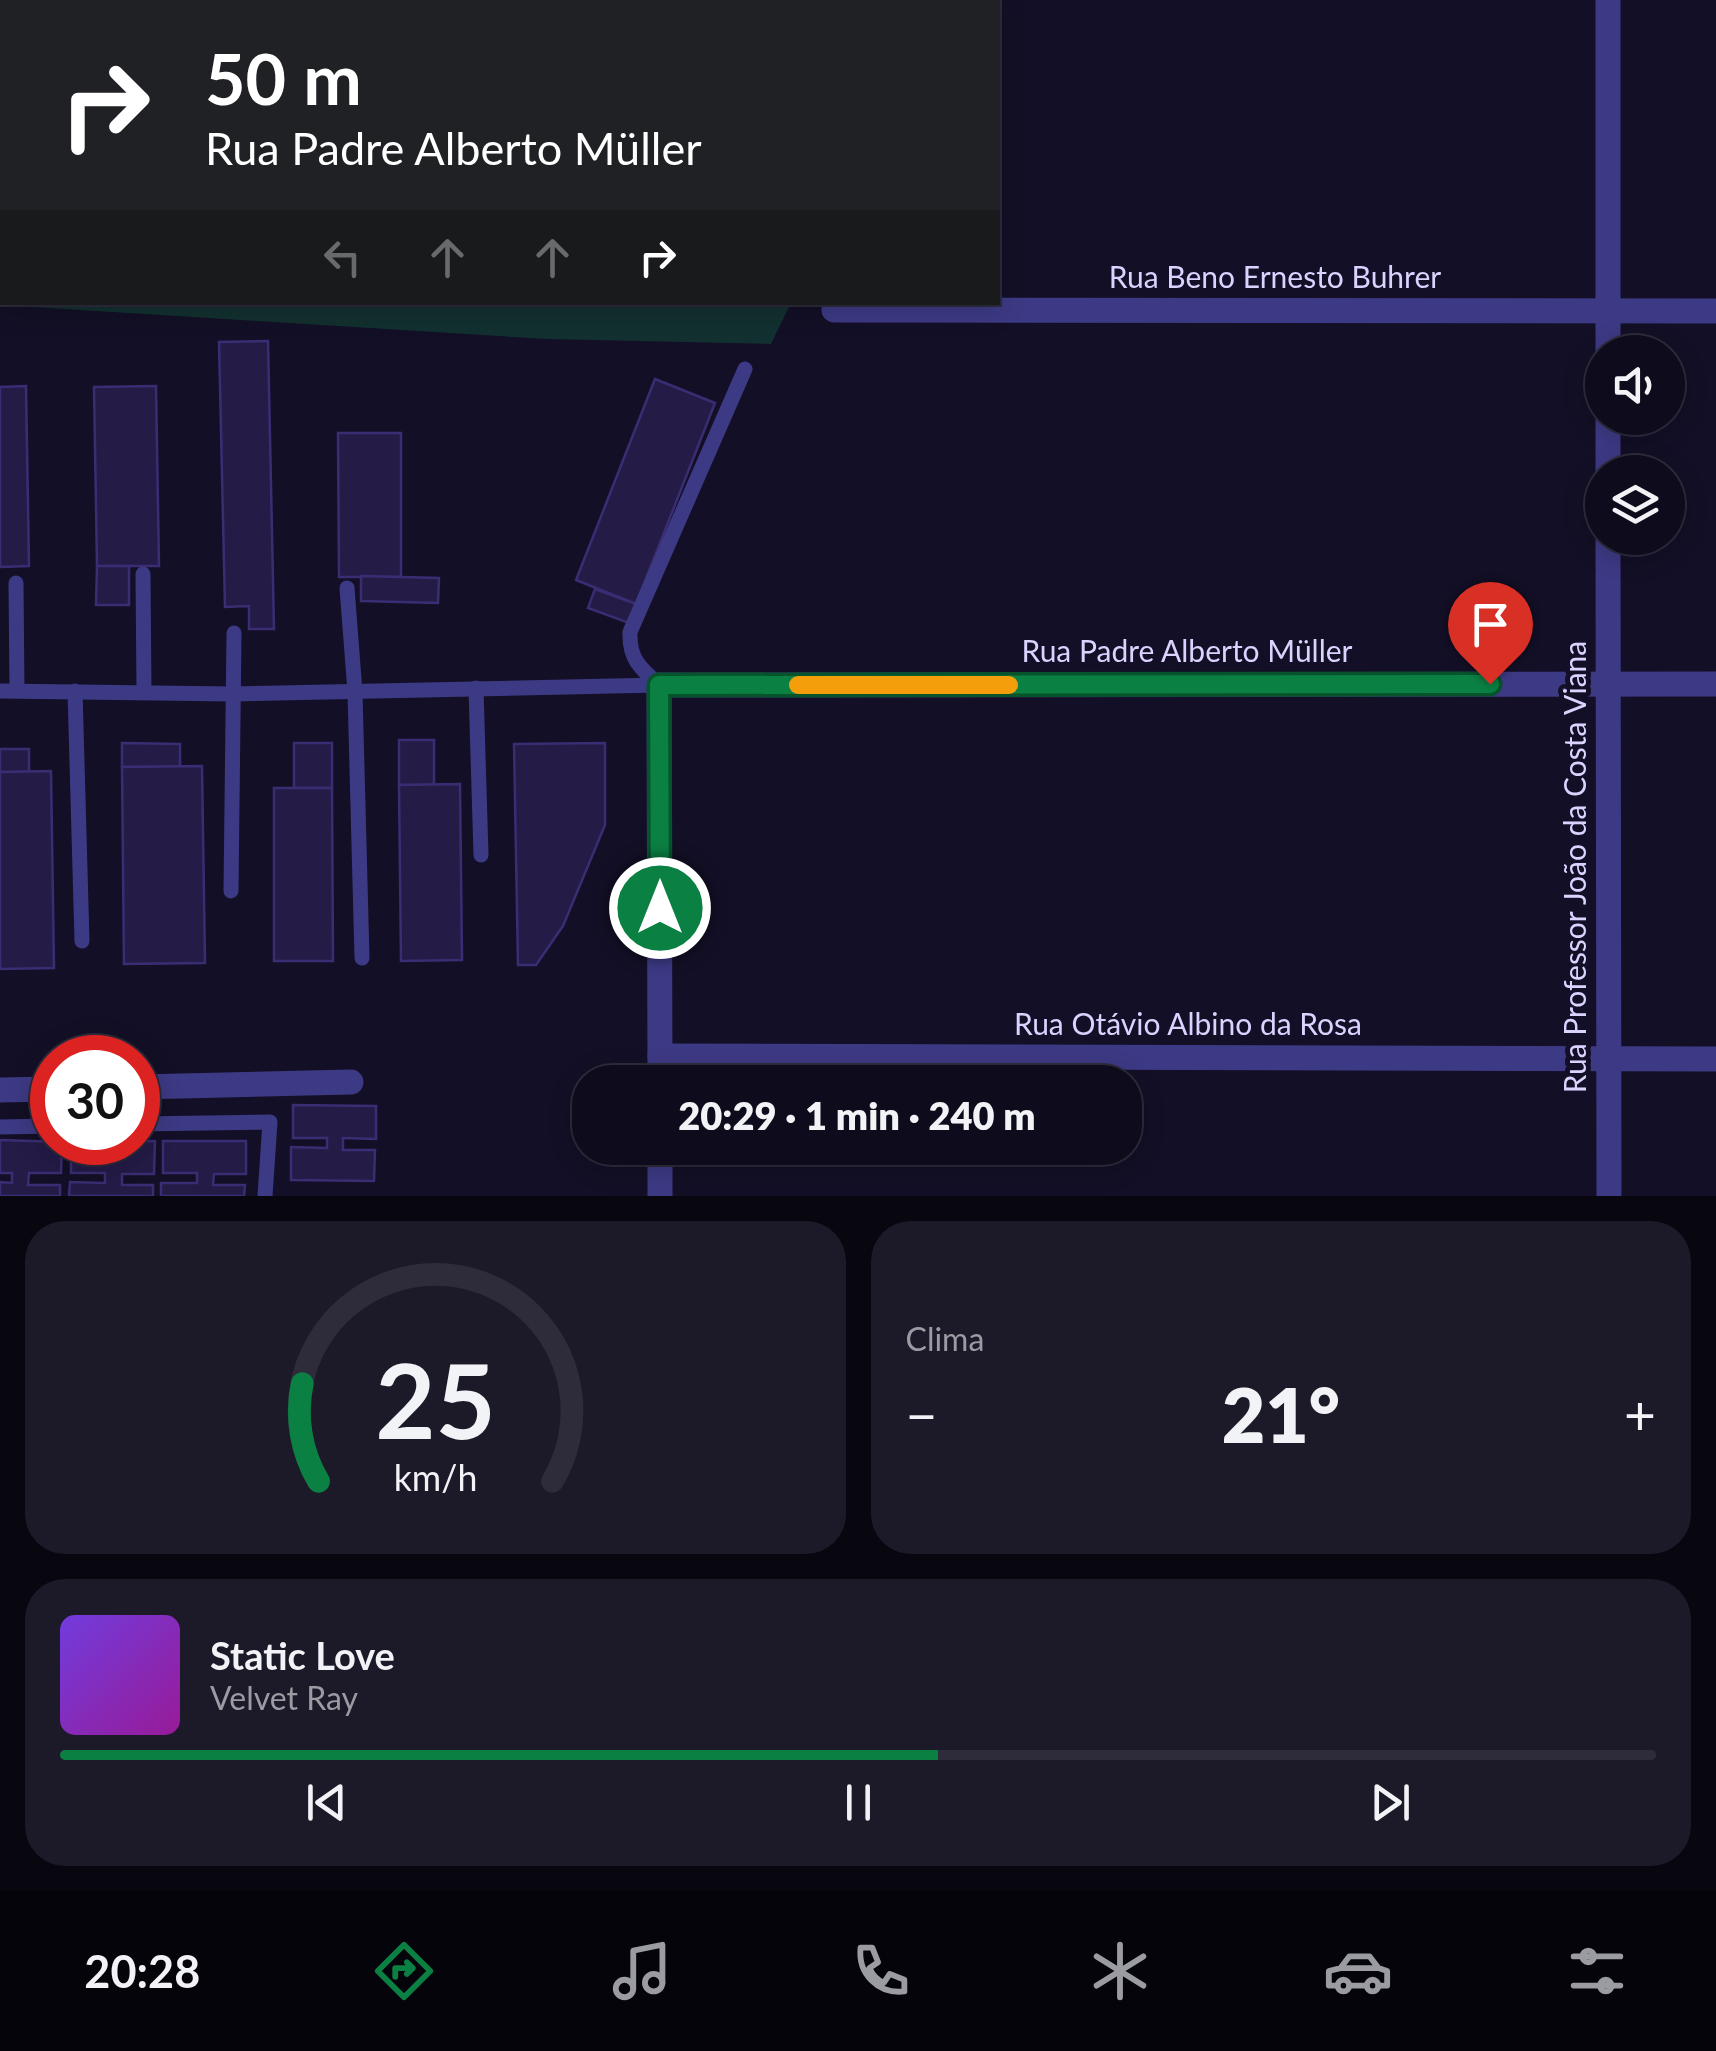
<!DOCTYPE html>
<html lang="pt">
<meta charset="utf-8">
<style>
:root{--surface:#0e0b1c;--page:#1c1929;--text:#f1f3f6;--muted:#9b9ba3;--line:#2e2b3b;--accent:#0b8043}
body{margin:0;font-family:Lato,sans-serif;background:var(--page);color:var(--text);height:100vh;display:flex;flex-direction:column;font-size:38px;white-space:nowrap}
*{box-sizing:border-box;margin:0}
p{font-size:32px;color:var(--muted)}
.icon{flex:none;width:55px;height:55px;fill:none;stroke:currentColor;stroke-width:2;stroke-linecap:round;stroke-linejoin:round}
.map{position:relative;height:1196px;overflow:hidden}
.sheet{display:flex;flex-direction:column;gap:25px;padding:25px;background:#08060f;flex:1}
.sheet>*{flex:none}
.hud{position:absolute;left:0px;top:0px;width:1000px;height:305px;box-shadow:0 5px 25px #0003,0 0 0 2px var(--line);background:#202124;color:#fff;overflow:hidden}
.controls{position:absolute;left:1585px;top:335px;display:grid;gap:20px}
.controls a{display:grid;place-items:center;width:100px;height:100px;border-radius:50%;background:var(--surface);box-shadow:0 5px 25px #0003,0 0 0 2px var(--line);font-size:50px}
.speed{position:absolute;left:30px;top:1035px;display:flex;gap:20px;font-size:50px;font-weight:700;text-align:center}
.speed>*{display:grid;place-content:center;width:130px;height:130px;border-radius:50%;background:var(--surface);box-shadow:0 5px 25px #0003,0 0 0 2px var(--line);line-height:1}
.speed .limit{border:15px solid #d22;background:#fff;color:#111}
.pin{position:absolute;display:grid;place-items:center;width:85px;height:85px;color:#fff;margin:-102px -42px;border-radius:50% 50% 50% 0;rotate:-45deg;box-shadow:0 0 10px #0007}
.pin .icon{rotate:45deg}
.me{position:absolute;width:110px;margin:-55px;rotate:0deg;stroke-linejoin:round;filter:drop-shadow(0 0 8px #0008)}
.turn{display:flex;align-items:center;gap:35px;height:210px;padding:0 40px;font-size:45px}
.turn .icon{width:130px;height:130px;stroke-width:2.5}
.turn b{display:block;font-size:70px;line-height:85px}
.lanes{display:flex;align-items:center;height:95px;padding:0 40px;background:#0003;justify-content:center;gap:50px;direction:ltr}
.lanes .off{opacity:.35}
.big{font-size:75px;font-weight:800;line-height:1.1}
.sheet .card{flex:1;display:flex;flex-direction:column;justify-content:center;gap:15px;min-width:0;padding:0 35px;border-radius:40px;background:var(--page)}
.sheet .dial{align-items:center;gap:0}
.dial svg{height:260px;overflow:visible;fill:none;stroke:var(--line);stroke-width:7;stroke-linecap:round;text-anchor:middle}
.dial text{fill:var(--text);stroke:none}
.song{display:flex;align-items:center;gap:30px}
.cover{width:120px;height:120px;border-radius:15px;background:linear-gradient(135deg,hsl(260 70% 55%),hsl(300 70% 35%))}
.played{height:10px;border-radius:5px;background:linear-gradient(90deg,var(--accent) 55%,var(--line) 55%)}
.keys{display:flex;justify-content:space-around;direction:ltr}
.heat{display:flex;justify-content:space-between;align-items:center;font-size:55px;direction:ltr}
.sheet .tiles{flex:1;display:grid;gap:25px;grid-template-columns:1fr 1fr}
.card:last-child{grid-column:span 2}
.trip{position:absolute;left:572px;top:1065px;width:570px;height:100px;border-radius:40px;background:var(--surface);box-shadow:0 5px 25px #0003,0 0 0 2px var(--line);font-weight:800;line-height:100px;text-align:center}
.tab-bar{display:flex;height:160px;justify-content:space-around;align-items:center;background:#06040b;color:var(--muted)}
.tab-bar .icon{width:70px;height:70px}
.tab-bar .selected{color:var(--accent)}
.tab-bar b{font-size:45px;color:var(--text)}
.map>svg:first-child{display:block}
.green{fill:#12302f}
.building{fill:#241b47;stroke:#3b2d73;stroke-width:2.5}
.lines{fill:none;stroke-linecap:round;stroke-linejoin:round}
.service{stroke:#3d3a85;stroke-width:15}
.minor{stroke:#3d3a85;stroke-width:25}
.route-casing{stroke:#07532c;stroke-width:25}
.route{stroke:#0b8043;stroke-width:18}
.slow{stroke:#f59e0b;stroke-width:18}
.labels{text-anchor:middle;stroke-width:10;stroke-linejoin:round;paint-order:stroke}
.street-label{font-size:30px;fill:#d9d4ff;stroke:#130f26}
</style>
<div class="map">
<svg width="1716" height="1196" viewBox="0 0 1716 1196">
<rect width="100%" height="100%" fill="#130f26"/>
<g class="green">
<path d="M0,0l201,2h-199v300l789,1 -20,41 -225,-5 -546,-34z"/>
<path d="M250,0h684l-685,2z"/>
</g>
<g class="building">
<path d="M268,341l6,288h-25v-23l-24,1 -6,-265z"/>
<path d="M655,379l60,24 -79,201 -60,-24z"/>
<path d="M26,386l3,180 -29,1v-180z"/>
<path d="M156,386l3,180h-62l-3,-179z"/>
<path d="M338,433h63v144h-62z"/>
<path d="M97,566h32v39h-33z"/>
<path d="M361,576l78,2 -1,25 -77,-2z"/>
<path d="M595,589l41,15 -7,19 -41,-15z"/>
<rect x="399" y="740" width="35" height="45"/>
<path d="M122,743l58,1v23h-58z"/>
<rect x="294" y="743" width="38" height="45"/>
<path d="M605,743v82l-42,101 -27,39h-18l-4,-221z"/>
<path d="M0,749h29v24l-29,-1z"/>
<path d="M202,766l3,197 -81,1 -2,-197z"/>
<path d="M51,771l3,197 -54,1v-197z"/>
<path d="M460,784l2,176 -61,1 -2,-176z"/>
<path d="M274,788h58l1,173h-59z"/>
<path d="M293,1105l83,1v33l-33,-1v12h32l-1,31 -83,-1v-33l36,1v-10h-34z"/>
<path d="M0,1140l62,2 -1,31h-32l-1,12h32v11h-60v-14l12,1v-10h-12z"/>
<path d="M155,1141l-1,33h-32v11h31v11h-84l1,-14 35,1v-10h-34v-31z"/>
<path d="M163,1141h83v33h-32l-1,11h32l-1,11h-83v-13h36v-10h-34z"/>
</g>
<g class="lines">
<g class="service">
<path d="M143,574l1,118"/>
<path d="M16,583l1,108"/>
<path d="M347,588l8,104 7,266"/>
<path d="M659,685c-19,-17 -30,-26 -29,-53l115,-263"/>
<path d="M476,688l5,167"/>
<path d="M0,691l233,3 426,-9"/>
<path d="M75,691l7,250"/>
<path d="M231,891l3,-258"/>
<path d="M138,1124l132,-2 -5,74"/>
<path d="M0,1127l52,-1"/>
</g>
<g class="minor">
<path d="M1608,0v352"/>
<path d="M834,310l882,1"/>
<path d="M1608,418v54"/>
<path d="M1608,538l1,658"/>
<path d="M660,1056l1056,3"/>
<path d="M660,1082l-1,-397 1057,-1"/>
<path d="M138,1087l213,-5"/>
<path d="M0,1090l52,-1"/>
<path d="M660,1148v48"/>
</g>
</g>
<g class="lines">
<g class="route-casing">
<path id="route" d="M660,908l-1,-223 831,-1"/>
</g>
<use href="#route" class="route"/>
<path class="slow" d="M798,685h211"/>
</g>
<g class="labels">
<g class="street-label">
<text x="1275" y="288">Rua Beno Ernesto Buhrer</text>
<text x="1187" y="662">Rua Padre Alberto Müller</text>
<text transform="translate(1576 867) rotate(-90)" y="10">Rua Professor João da Costa Viana</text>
<text x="1188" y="1035">Rua Otávio Albino da Rosa</text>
</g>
</g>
</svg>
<div class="controls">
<a><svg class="icon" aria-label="sound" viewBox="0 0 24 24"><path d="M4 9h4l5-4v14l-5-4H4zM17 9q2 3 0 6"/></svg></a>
<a><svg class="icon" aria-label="layers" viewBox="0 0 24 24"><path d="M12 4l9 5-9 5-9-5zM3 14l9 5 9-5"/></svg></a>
</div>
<div class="speed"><div class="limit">30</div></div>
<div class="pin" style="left:1490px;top:684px;background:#d93025"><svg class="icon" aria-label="arrive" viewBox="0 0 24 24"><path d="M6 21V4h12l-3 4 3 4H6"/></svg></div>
<svg class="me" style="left:660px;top:908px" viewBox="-20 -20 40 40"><circle r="17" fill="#0b8043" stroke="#fff" stroke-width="3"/><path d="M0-11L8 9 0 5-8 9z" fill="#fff"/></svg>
<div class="trip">20:29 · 1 min · 240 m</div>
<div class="hud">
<div class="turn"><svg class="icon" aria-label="right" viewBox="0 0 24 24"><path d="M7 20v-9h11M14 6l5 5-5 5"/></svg><div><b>50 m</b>Rua Padre Alberto Müller</div></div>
<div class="lanes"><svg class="icon off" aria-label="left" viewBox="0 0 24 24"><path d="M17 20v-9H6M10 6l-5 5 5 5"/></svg><svg class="icon off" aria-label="ahead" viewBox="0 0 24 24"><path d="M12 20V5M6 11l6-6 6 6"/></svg><svg class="icon off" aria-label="ahead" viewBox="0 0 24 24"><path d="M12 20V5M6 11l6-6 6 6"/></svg><svg class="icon" aria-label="right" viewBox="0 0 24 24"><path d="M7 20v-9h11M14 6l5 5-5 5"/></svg></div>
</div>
</div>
<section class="sheet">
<div class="tiles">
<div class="card dial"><svg viewBox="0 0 100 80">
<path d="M14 69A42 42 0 1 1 86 69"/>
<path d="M14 69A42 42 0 0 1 9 39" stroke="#0b8043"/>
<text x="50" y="56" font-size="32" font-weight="700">25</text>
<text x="50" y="72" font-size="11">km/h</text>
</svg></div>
<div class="card"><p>Clima</p>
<div class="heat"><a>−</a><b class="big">21°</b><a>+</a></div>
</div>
<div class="card">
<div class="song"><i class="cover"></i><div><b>Static Love</b><p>Velvet Ray</p></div></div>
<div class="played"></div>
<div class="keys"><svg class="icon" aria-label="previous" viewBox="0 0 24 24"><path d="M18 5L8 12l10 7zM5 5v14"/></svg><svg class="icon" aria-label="pause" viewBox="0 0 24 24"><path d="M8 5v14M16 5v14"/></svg><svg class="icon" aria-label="next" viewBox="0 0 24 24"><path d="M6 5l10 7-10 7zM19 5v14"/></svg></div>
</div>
</div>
</section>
<nav class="tab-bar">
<b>20:28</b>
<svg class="icon selected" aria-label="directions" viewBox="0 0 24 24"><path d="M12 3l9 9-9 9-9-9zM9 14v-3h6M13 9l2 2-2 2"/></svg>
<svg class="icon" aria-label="music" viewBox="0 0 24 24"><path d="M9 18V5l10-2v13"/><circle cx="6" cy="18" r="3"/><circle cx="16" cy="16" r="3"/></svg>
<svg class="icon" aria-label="phone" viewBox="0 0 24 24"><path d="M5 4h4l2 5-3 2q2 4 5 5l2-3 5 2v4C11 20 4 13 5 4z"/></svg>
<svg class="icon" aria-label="climate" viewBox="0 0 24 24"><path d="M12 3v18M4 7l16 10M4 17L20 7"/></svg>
<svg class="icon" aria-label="car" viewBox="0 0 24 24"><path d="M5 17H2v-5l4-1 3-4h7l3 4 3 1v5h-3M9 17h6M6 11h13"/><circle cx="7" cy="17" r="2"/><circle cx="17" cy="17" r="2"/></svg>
<svg class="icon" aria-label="filters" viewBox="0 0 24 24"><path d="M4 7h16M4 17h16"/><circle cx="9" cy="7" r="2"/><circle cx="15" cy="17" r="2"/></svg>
</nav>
